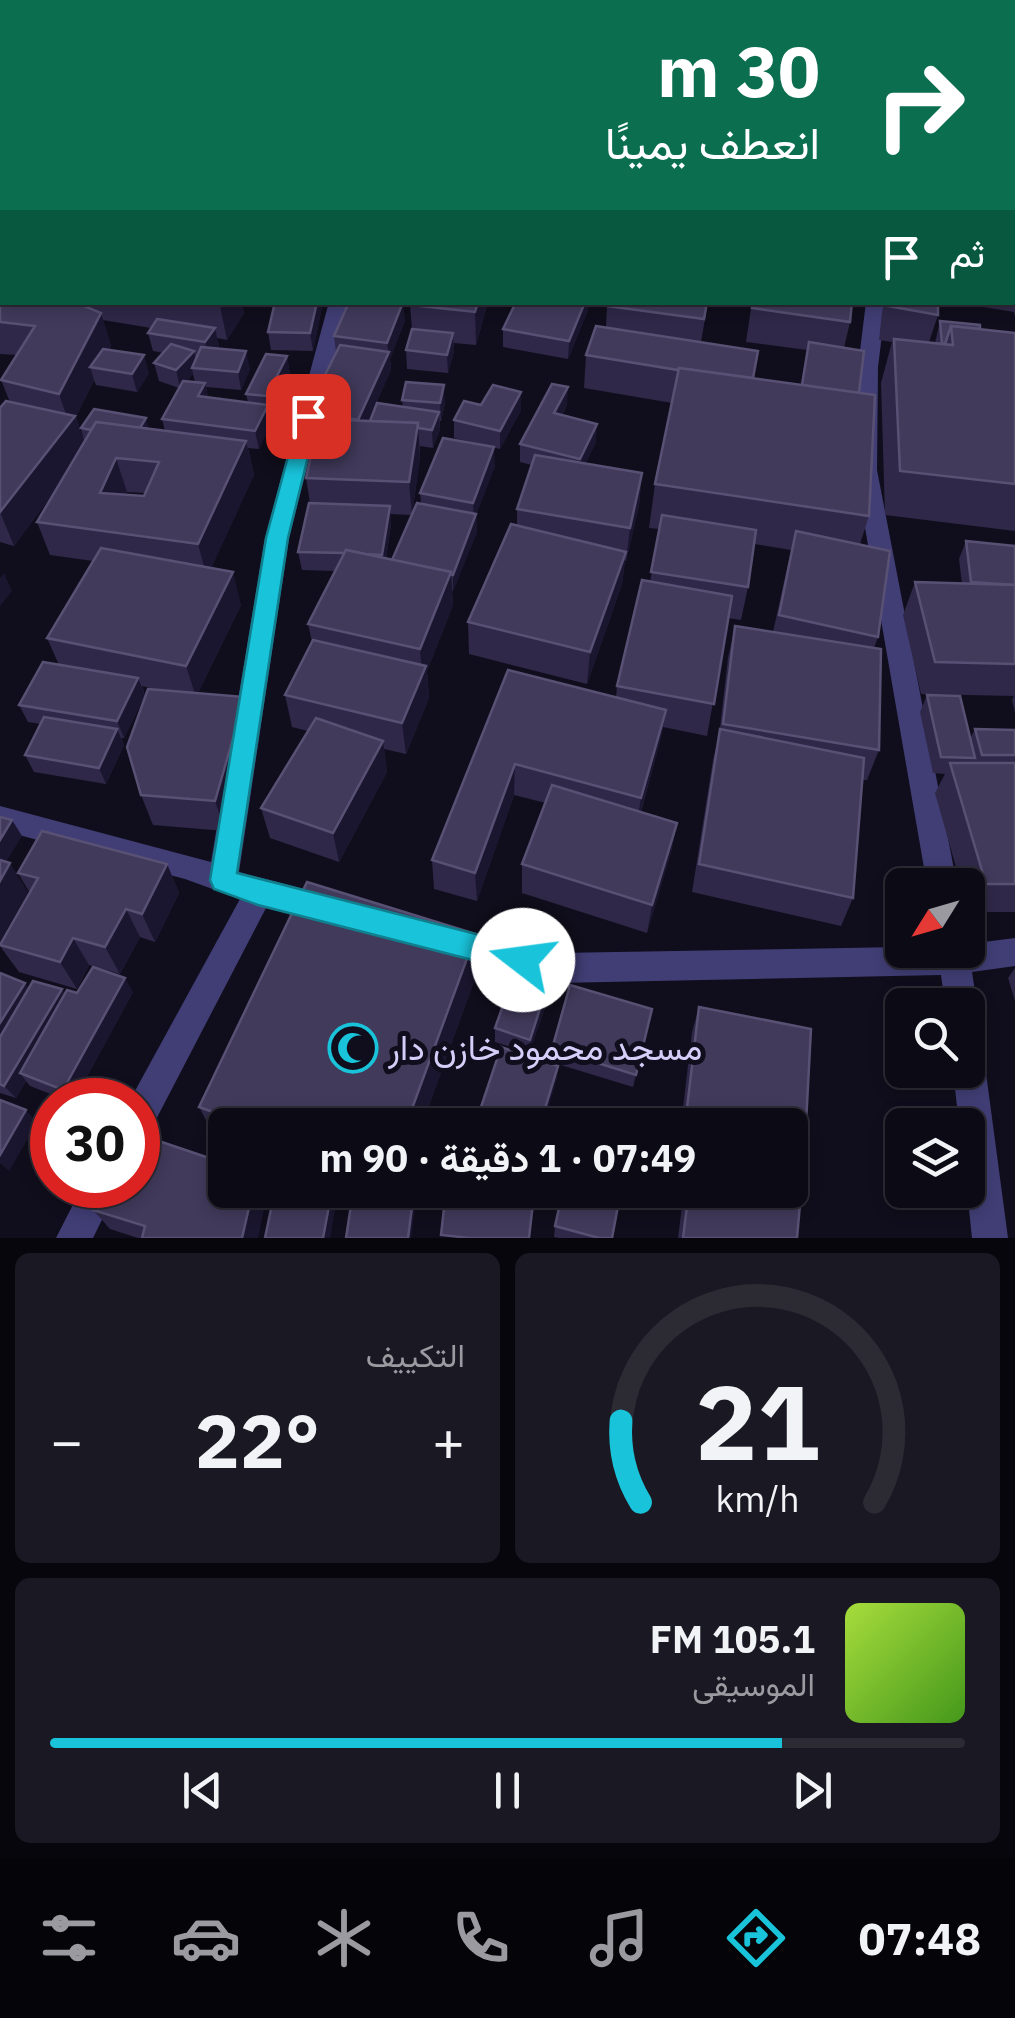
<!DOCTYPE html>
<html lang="ar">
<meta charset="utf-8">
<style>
:root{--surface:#0c0a15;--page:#1a1822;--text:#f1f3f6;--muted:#9a9aa0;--line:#2c2b34;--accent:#19c4db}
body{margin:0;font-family:"IBM Plex Sans",Vazirmatn,sans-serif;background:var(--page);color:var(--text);direction:rtl;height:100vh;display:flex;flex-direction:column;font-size:38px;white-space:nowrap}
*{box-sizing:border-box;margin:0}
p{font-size:32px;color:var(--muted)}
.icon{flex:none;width:55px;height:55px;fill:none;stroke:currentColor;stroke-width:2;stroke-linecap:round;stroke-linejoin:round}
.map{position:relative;height:1238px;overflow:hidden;direction:ltr}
.panel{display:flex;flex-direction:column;gap:15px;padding:15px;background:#07060c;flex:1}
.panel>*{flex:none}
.banner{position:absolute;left:0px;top:0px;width:1015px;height:305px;box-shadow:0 5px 15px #0003,0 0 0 2px var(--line);direction:rtl;background:#0b6e4f;color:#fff;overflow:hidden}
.needle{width:65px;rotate:233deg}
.buttons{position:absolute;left:885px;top:868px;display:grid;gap:20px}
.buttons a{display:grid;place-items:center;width:100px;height:100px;border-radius:15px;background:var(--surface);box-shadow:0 5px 15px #0003,0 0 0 2px var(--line);font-size:50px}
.speed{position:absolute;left:30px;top:1078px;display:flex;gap:20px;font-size:50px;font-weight:700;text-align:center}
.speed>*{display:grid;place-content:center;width:130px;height:130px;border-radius:50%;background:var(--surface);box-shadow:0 5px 15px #0003,0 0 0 2px var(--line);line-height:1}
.speed .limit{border:15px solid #d22;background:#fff;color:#111}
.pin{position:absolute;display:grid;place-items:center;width:85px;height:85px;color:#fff;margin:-42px;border-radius:20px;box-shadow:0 5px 15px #0006}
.me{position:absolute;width:110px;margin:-55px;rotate:285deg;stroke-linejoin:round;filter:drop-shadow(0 0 8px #0008)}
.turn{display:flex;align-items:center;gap:35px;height:210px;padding:0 30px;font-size:45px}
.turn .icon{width:130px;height:130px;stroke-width:2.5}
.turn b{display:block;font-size:70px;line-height:85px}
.then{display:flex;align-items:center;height:95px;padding:0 30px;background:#0003;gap:20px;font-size:38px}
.big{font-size:75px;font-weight:700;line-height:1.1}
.panel .tile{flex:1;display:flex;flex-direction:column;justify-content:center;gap:15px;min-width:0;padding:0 35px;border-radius:15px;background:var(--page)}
.panel .dial{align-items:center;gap:0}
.dial svg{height:260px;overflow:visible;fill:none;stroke:var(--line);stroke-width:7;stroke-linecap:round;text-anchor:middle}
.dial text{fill:var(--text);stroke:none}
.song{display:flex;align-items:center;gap:30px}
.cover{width:120px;height:120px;border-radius:15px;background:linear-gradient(135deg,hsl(80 70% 55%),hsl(100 70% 35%))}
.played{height:10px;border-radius:5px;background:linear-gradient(90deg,var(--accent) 80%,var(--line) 80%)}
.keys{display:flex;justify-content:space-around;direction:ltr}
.heat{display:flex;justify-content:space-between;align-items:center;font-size:55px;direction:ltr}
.panel .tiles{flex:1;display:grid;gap:15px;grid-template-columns:1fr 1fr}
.tile:last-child{grid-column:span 2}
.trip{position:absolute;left:208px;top:1108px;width:600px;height:100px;border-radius:15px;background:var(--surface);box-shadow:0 5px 15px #0003,0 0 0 2px var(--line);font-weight:700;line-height:100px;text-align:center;direction:rtl}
.dock{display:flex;height:160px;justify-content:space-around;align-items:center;background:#050408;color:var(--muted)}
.dock .icon{width:70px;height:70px}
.dock .on{color:var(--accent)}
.dock b{font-size:45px;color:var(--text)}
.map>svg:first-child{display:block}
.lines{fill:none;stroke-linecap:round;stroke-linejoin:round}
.lane{fill:#413e76;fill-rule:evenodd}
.street{fill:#413e76;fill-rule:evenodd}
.wall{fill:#2f2848;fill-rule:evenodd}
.shaded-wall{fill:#1b162f}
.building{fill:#413a5b;stroke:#585174;stroke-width:2.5;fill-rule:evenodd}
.route{fill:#19c4db;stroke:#107f8e;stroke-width:2.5}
.labels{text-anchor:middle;stroke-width:10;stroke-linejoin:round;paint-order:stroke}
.near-poi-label{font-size:35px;fill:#d4cef9;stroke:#100e1c;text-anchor:start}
</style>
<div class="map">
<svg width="1015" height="1238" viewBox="0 0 1015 1238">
<rect width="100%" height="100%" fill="#100e1c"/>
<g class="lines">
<path class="lane" d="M967,0h26l1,2h-26z"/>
<g class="street">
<path d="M329,302h20l-60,236 -50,334 89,23 11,4 4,10 -4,10 -11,4 -62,-15 -116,223 -12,5v-36h-8l110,-201 -55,-20 -185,-49v-24l211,56 54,-324z"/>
<path d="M866,302h20l-8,65 -1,103 80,415h-30l-72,-415 3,-103z"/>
<path d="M444,925l113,28 345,-6v3h66v-6l47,-6v28l-43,6 5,33 -9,13v-13h-23l-4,-30 -384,8 -124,-34 -4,-10 4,-10z"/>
<path d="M968,1042l11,5 5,11 24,180h-36l-5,-48 1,-65h-9l-6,-55h15z"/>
<path d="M83,1185h36l-26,53h-37z"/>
</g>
</g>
<g class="wall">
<path d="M146,0h161l-4,2h-148z"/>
<path d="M307,0h196l-2,2h-194z"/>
<rect x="528" y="0" width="247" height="2"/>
<path d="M851,0h39l-2,2h-38z"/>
<path d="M1015,31v286l-1,-5 -62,-10h60v-265z"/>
<path d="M0,56l2,1v57l-2,-1z"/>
<path d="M2,126v153l-2,-1v-149z"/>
<path d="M4,302h238l2,11 -17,27 -10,-2 2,8 -2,2 33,21 -9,21 -35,-3 2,10 40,5 -2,-8 41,-38 3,19 -20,39 1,9 -12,26 -11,-1 6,27 -43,93 30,37 -43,88 47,4 9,31 -29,103 -72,-6 -12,-30 18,-105 -17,-4 3,9 -21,43h-3l3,7 -18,39 -72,-12 -9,-17 16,-31 -13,-2 -9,-17 40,-40 -12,-27 46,-77 -43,-6 -13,-33 17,-30 -40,54 -14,-4v-134l10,-6 -9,-22 16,-25 -17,-1v-48zM103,320l48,8 -3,5 5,18 11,2 -10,10 5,18 20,7 -17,31 3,12 -16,-2 -68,-1 3,14 -8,-25 18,-37 2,5 41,7 12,-19 -40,-23 2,-4zM193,374l2,8 -8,-1zM127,492l18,1 -1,3 -18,-1z"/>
<path d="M323,302l-10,49 -42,-1 -3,-18z"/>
<path d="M488,302l-12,43 -22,-2v8l-6,22 -41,-4 -1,-19 6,-20 -2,-25z"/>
<path d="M516,302h73l-1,8 -20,49 -65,-12v-18z"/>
<path d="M708,302l-7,40 52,36 48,7 6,-35 -61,-8 6,-40 98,20 -6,26 15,45 10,123 -9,28 18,93 -4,11 5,102 -12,30h-4l-10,118 -12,28 -149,-34 21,-132 6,-24 9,-78 7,-32 38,6 18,-82 -37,-6 -6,43 -7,33 -13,-2 -21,118 -44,-9 -3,14 -19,71 36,11 -6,29 -24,81 -125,-40v-29l24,-61 -32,-8 -37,106 -43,-12 -2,-29 76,-190 108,27 1,-11 33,-104 10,-53 -11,-1 6,-44 17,-81 -88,-15 2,-33 20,-28 1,-21z"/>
<path d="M884,302h54v13l-9,27 6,1 5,-22 40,8 35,4v198l-130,-16 -4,-132 11,-41 -13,-2 3,-27z"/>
<path d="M405,320l-15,39 1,11 -23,51 35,-14 -1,-7 43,3 -4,18h-1v9l-7,18 -13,-2v11l-8,58 -22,-1 1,10 -5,35 6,1 29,-57 -1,-10 75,-27 -19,48 1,18 -25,60 1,13 -26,66 2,27 -23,56 -22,-5 3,23 -48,90 -69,-24 -9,-30 47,-77 -16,-4 -7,-32 27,-53 -4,-18 28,-53 -34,-1 -4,-18 12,-49 -4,-25 10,-48 -6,-1 -3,-18 29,-59 -2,-16z"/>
<path d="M521,392v18l-21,39 -46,-11v-18l27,-15z"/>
<path d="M567,405l-5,10 34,27 -11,22 57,9 -3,33 -13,55h-1l-3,23 -35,100 -118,-30 -1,-32 49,-96v-17l15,-44 -12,-3v-18z"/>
<path d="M966,541l49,5v167l-3,-13 2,-4 -93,-2 -18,-79 12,-33 47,2 -3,-25z"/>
<path d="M927,695l43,44 5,-10 40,1v182h-46l-1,-27h-7l-26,-92 10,-19 -12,-1 -13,-61z"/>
<path d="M167,864l12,29 -24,49 -15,-5 -20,37 -31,-9 -12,24 -58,-17 -19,-26 30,-53 -12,-20z"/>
<path d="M1015,968v33l-7,-23z"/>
<path d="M478,970l-56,155h-197v16l-10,-4 -16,-30z"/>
<path d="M0,973l29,15 36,6 68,-2 -59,108h-8l-36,-14 -4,-5 -10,17 -16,-5z"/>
<path d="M546,990v15l-17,48 -34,-11v-14z"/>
<path d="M699,1007l112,22 -7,132 -11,19 9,2 -5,56h-119l6,-48h106v-65h-109l11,-93z"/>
<path d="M652,1009l-19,78 -82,-25 1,-13z"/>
<path d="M362,1190h36l-2,7 17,2 2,11z"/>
<path d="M93,1210l165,28h-120l-28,-9z"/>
<path d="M555,1226l57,12h-53l-5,-1z"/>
</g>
<g class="shaded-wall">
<path d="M37,0h18l1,2h-24z"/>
<path d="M273,0h34l-4,2h-29z"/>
<path d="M645,0h21l-1,2h-20z"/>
<path d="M2,17v18l-2,1v-18z"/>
<path d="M222,302h20l2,11 -17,27 -7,-34z"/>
<path d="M317,302h6l-10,49 -3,-18z"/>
<path d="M403,302l2,18 -15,39 1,11 -30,68 -3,-18 31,-66 -2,-11z"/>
<path d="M478,302h10l-12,43 -1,-33z"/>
<path d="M585,302h4l-1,8 -20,49 1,-18z"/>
<path d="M101,313l10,33 -11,22 -10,-1 4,13 -18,37 11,32 -73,97 -14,-34 69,-89 -10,-29z"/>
<path d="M215,328l4,18 -10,14 -4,-18z"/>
<path d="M453,333l1,18 -6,22 -1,-18z"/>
<path d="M194,351l4,17h-6l1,6 -13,14 -4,-18z"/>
<path d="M246,351l4,18 -9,21 -3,-18z"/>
<path d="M144,355l5,18 -12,19 -5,-18z"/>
<path d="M287,356l3,19 -19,39 -4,-18z"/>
<path d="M205,383l4,18 -11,-5z"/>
<path d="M444,385l1,18 -4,18 -1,-18z"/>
<path d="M568,387l-1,18 -14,26 1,-18z"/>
<path d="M521,392v18l-21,39v-18z"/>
<path d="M268,405l3,18 -12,26 -4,-18z"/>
<path d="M439,412l1,18 -7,18 -1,-18z"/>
<path d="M146,418l5,18 -18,2z"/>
<path d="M418,423l2,34 -8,58 -3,-33z"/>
<path d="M597,424l-1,18 -17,35 1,-18z"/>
<path d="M246,441l8,34 -47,102 -9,-33z"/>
<path d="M494,447l1,19 -21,55 -1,-18z"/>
<path d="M116,458l11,34 -16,34 -11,-33z"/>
<path d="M642,473l-3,33 -13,55 4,-33z"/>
<path d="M390,506l1,18 -7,48 -2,-17z"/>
<path d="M476,514l1,18 -24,60v-17z"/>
<path d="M626,552l-4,32 -35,100 3,-32z"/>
<path d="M233,572l8,33 -45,92 -10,-31z"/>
<path d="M451,572l2,33 -26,66 2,27 -23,56 -4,-31 20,-48 -2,-26z"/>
<path d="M4,573l8,18 -12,15v-28z"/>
<path d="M138,678l7,17 -21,43 -7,-17z"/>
<path d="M245,697l9,31 -29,103 -10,-30z"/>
<path d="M666,710l-6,31 -24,87 5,-30z"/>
<path d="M117,729l7,16 -18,39 -7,-16z"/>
<path d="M383,741l4,31 -48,90 -6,-29z"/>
<path d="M515,764l-1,31 -37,106 -2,-28z"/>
<path d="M12,820l10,16 -22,36v-32z"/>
<path d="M677,823l-6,29 -24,81 5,-28z"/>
<path d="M10,863l18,29 -28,50v-61z"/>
<path d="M167,864l12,29 -24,49 -13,-28z"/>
<path d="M126,909l14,28 -20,37 -15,-27z"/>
<path d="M476,934l2,36 -56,155h-16z"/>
<path d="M73,938l16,27 -12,24 -17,-27z"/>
<path d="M125,978l8,14 -59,108h-4l-7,-10z"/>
<path d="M25,983l10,14 -35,57v-31z"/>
<path d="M62,989l9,14 -51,70 6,8 -10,17 -12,-12z"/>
<path d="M546,990v15l-17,48 1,-13z"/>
<path d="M558,1066l-1,13 -14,46h-3z"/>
<path d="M26,1110l11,13 -28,48 -9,-8v-8z"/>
<path d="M253,1190h15l-10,48h-16z"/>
<path d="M332,1190h4l2,4 -8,44h-7z"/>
<path d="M413,1199l2,11 -4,28h-3z"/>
</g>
<g class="building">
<path d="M8,0h29l-5,2h-16z"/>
<path d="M172,0h79l-4,2h-79z"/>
<path d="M319,0h122l-2,2h-105z"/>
<path d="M665,0h100l-1,2 -9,-2 -2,2h-90z"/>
<path d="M790,0h41l9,2h-52z"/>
<path d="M851,0h17l-1,2h-17z"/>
<path d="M910,0h57l-1,2h-57z"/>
<path d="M1015,31v39l-3,-1v-32z"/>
<path d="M2,68v19l-2,-1v-17z"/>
<path d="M1015,92v21l-3,-1v-12z"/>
<path d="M1012,116l3,1v40h-3z"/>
<path d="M2,126v62h-2v-59z"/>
<path d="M1012,166l3,1v83l-3,-1z"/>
<rect x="0" y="196" width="2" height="51"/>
<path d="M1012,255h3v22l-3,-1z"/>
<path d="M4,302h71l26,11 -42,81 -58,-14 34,-54 -35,-4v-16z"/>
<path d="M194,302h28l-2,4z"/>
<path d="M275,302h42l-7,31 -42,-1z"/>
<path d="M349,302h54l-16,41 -53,-7z"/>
<path d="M411,302h67l-3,10 -65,-7z"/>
<path d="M516,302h69l-16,39 -66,-12z"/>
<path d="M608,302h99l-3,17 -97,-13z"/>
<path d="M753,302h99l-2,20 -98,-14z"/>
<path d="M888,302h50v13l-50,-9z"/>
<path d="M157,319l58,9 -10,14 -57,-9z"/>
<path d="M940,321l40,4v4l-29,-3 -6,18h-3z"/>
<path d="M596,326l162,25 -5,27 -74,-10 -1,2 -92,-15z"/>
<path d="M951,326l64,7v151l-115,-13 -6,-132 59,6z"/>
<path d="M412,329l41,4 -6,22 -41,-5z"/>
<path d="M809,342l55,9 -5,42 -57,-8z"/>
<path d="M171,344l23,7 -18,19 -22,-7z"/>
<path d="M340,345l49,7 -31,68 -51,-9z"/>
<path d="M201,347l45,4 -8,21 -46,-4z"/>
<path d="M103,349l41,6 -12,19 -42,-7z"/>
<path d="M266,354l21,2 -20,40 -21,-2z"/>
<path d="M679,368l196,27 -6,121 -214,-32z"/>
<path d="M183,381l22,2 -7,13 70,9 -13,26 -93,-12z"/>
<path d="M406,382l38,3 -4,18 -38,-3z"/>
<path d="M552,384l16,3 -14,26 43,11 -17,35 -60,-15z"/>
<path d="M493,385l28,7 -21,39 -46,-11 10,-19 17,4z"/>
<path d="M6,401l69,15 -75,96v-104z"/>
<path d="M377,403l62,9 -7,18 -14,-2v-5l-48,-2z"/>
<path d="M94,409l52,9 -6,10 -44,-6 -5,8 -10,-2z"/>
<path d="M319,419l99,4 -9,59 -103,-4z"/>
<path d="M96,422l150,19 -48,103 -161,-22zM116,458l43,4 -15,34 -44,-3z"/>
<path d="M443,438l51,9 -21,56 -53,-10z"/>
<path d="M535,455l107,18 -12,55 -113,-19z"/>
<path d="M309,503l81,3 -8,49 -17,-1 -19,-4 -2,3 -46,-1z"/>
<path d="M417,503l59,11 -23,61 -3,-1 1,-2 -59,-12z"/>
<path d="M662,515l94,15 -8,57 -97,-15z"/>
<path d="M511,524l115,28 -36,100 -122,-30z"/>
<path d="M796,531l94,20 -12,86 -99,-22z"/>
<path d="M966,541l49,5v39l-44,-3z"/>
<path d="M101,548l132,24 -47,94 -139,-28z"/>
<path d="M346,550l105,22 -31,77 -112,-25z"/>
<path d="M642,580l90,16 -18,108 -97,-18z"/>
<path d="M915,582l100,3v79l-80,-2z"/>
<path d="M735,626l146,23 -2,101 -156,-26z"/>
<path d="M313,640l113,26 -24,57 -117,-28z"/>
<path d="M43,662l95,16 -21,43 -98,-16z"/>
<path d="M508,670l158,40 -25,88 -126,-34 -40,109 -43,-13z"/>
<path d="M148,689l97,8 -30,104 -74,-6 -14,-48z"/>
<path d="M927,695l33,1 15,62 -34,-1z"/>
<path d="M44,717l73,12 -18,39 -74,-13z"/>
<path d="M316,718l67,23 -50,92 -72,-25z"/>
<path d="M720,729l144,29 -11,140 -154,-34z"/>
<path d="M975,729l40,1v25h-33z"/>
<path d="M950,763h65v121h-29z"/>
<path d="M552,785l125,38 -25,82 -130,-41z"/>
<path d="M0,817l12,3 -12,20z"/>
<path d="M42,831l125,33 -25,50 -16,-5 -21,38 -32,-9 -13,24 -60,-17 38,-67 -20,-5z"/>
<path d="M0,860l10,3 -10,18z"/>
<path d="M307,882l169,52 -70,191h-157l-50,-18z"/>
<path d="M93,967l32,11 -62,112 -43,-17 47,-83 10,3z"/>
<path d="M0,973l25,10 -25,40z"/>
<path d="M512,980l34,10 -16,50 -35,-12z"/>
<path d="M33,981l29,8 -58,97 -4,-2v-47z"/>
<path d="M570,985l82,24 -16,66 -84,-26z"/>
<path d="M699,1007l112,22 -7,132 -14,-3v-33h-105z"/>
<path d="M501,1047l57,19 -18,59h-65z"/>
<path d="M0,1100l26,10 -26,45z"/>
<path d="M138,1134l77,26 10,1v29h28l-11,48h-100l3,-12 -52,-16 11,-25h34z"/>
<path d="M790,1179l12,3 -5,56h-114l6,-48h101z"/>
<path d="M275,1190h57l-9,48h-58z"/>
<path d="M446,1190h59l29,4 -5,44h-59l-29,-3z"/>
<path d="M563,1190h58l-9,48h-13l-44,-12z"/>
<path d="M353,1192l60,7 -5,39h-62z"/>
</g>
<path class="route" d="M308,410l10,6 -30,122 -51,335 286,73 10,4 4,10 -4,9 -10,4 -265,-68 -44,-16 -4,-9 56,-342 33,-122z"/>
<defs>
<g id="mosque-ring" transform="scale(2.5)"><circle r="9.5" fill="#100e1c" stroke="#19c4db" stroke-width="1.5"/><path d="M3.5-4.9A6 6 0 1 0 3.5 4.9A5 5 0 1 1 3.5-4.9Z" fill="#19c4db"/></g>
</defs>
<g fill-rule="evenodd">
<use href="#mosque-ring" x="353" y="1048"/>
</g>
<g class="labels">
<g class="near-poi-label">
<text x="388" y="1060">مسجد محمود خازن دار</text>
</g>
</g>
</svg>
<div class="buttons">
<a><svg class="needle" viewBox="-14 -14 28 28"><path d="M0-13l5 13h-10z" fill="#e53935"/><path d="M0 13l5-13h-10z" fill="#9a9aa0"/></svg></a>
<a><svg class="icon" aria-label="search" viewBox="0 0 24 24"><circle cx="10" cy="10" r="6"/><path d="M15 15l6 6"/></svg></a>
<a><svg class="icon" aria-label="layers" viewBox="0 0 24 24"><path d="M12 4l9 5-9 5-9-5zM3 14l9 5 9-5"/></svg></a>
</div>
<div class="speed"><div class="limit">30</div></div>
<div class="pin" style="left:308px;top:416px;background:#d93025"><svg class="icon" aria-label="arrive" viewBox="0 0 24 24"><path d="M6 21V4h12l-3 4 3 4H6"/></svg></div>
<svg class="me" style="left:523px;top:960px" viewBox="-20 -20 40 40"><circle r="19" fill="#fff"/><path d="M0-13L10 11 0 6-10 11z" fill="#19c4db"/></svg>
<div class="trip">07:49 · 1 دقيقة · 90 m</div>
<div class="banner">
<div class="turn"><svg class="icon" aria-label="right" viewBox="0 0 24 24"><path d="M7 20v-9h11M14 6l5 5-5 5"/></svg><div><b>30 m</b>انعطف يمينًا</div></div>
<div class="then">ثم<svg class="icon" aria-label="arrive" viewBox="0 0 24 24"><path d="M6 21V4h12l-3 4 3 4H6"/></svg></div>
</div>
</div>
<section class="panel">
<div class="tiles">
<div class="tile dial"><svg viewBox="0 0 100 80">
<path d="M14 69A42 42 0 1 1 86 69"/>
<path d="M14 69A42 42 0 0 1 8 44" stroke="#19c4db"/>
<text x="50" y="56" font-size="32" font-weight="700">21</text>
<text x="50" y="72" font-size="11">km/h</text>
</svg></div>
<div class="tile"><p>التكييف</p>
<div class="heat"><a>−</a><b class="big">22°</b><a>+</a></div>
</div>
<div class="tile">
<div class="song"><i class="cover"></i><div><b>105.1 FM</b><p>الموسيقى</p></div></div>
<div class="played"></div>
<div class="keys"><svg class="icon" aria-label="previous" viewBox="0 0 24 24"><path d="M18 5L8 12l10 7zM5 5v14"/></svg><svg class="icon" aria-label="pause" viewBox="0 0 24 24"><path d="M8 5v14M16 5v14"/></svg><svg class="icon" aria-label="next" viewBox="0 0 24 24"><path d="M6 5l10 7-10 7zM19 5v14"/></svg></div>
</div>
</div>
</section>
<nav class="dock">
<b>07:48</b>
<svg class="icon on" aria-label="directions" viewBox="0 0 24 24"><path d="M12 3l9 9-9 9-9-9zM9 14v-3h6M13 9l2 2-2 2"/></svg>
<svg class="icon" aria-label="music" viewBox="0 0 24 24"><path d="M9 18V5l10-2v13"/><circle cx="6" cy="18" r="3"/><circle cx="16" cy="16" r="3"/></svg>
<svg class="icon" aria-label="phone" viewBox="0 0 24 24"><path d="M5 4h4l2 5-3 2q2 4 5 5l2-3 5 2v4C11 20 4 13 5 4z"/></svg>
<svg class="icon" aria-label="climate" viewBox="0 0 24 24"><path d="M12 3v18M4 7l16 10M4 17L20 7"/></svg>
<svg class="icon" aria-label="car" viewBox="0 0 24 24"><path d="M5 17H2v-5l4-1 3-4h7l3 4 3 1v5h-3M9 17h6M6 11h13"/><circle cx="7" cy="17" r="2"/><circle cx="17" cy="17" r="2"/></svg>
<svg class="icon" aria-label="filters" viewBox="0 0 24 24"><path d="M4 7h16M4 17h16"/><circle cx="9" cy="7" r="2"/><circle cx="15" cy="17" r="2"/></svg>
</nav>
